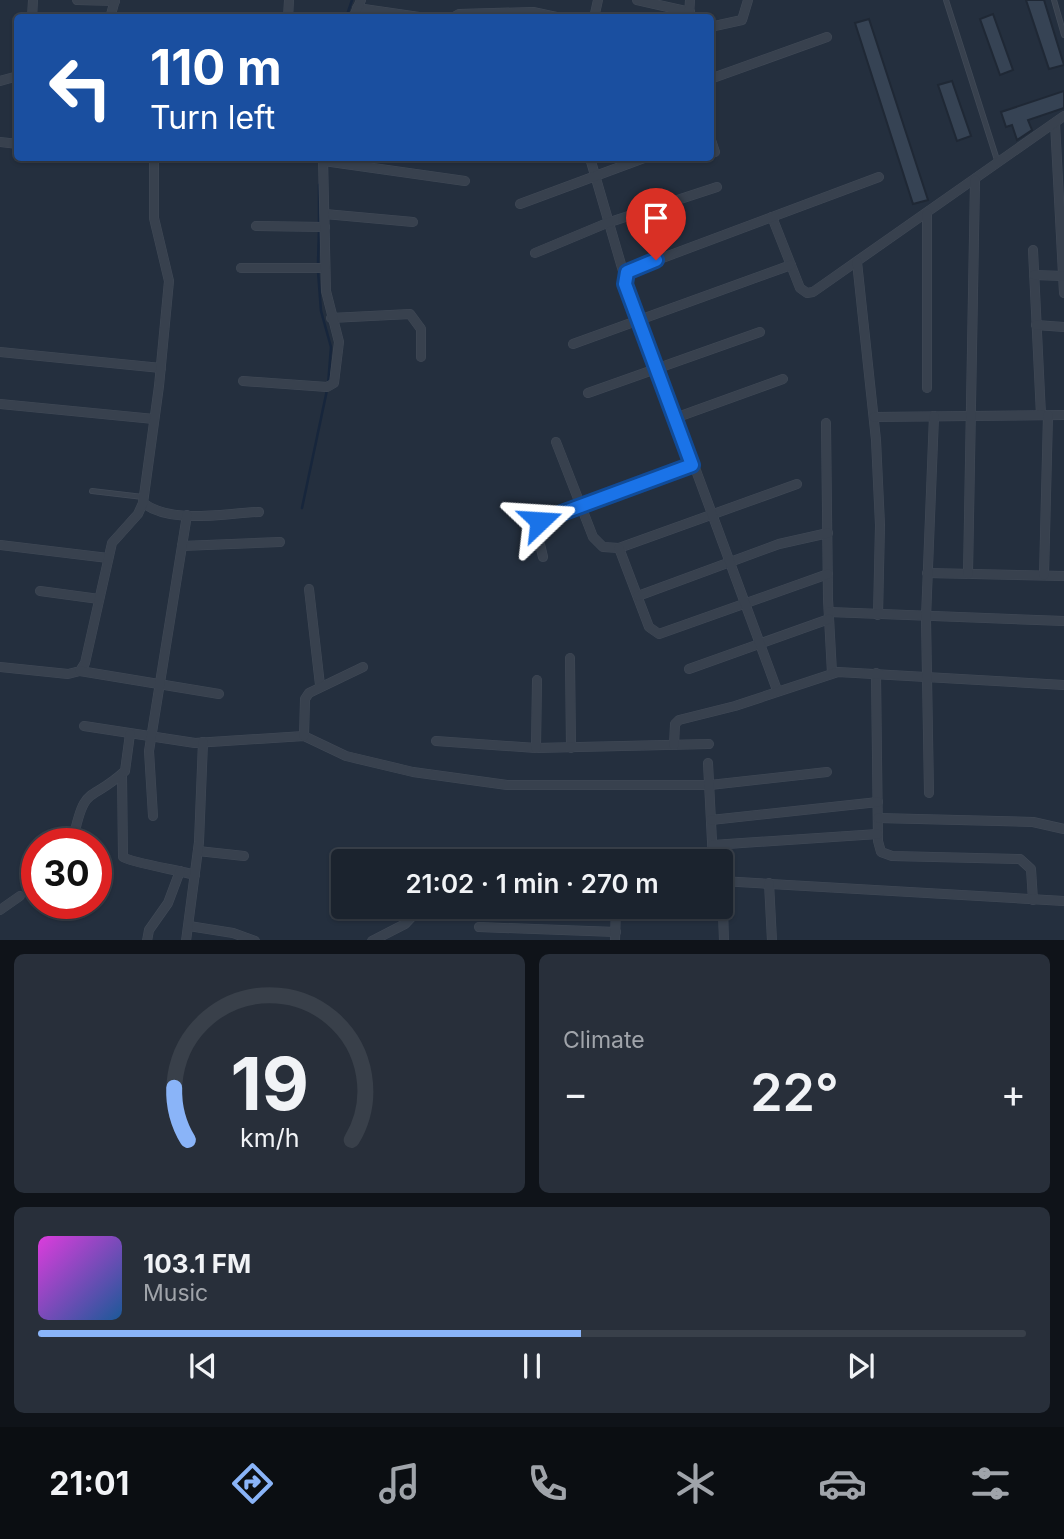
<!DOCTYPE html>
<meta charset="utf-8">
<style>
:root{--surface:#1b232e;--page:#282f3a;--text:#f1f3f6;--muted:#a0a4aa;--line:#39404a;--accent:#8ab4f8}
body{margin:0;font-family:Inter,sans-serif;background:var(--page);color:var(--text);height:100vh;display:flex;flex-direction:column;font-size:26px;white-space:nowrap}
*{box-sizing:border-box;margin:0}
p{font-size:23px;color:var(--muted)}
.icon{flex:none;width:38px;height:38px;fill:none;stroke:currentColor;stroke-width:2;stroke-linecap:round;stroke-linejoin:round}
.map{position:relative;height:940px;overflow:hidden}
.side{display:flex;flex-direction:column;gap:14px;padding:14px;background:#0f1319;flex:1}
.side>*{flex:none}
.guide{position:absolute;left:14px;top:14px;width:700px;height:147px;border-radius:7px;box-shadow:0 2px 5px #0004,0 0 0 2px var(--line);background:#1a4fa0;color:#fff;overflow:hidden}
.speed{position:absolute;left:21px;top:828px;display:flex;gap:14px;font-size:35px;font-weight:700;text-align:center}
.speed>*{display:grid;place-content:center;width:91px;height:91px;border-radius:50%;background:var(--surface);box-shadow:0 2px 5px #0004,0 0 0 2px var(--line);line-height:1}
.speed .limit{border:10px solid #d22;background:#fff;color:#111}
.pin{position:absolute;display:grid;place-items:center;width:60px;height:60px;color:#fff;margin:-72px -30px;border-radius:50% 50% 50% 0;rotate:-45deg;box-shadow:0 0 7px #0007}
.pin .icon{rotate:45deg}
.me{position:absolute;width:77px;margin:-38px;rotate:70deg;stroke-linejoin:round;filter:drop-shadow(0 0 5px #0008)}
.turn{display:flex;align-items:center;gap:24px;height:147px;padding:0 21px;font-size:32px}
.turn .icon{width:91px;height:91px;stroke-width:2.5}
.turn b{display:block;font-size:49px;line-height:60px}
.big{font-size:52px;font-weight:600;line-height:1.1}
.side .widget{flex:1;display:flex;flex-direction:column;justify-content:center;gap:10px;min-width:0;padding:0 24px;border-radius:10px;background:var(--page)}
.side .dial{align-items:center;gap:0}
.dial svg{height:182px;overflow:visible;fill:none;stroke:var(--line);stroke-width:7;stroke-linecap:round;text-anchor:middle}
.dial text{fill:var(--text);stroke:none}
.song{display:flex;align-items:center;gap:21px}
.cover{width:84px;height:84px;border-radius:10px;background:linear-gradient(135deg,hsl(300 70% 55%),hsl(210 70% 35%))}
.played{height:7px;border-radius:4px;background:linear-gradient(90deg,var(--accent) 55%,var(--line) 55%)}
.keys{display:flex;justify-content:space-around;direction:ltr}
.heat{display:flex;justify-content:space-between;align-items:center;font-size:38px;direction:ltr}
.side .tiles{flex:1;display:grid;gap:14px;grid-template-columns:1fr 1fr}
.widget:last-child{grid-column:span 2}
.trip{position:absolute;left:331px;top:849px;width:402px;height:70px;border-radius:7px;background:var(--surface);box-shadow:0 2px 5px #0004,0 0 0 2px var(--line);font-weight:600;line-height:70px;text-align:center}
.dock{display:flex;height:112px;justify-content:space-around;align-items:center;background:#0b0e12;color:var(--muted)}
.dock .icon{width:49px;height:49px}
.dock .current{color:var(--accent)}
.dock b{font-size:32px;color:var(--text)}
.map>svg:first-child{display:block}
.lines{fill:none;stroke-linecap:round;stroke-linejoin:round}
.stream{stroke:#17263c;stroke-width:2.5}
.building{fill:#364354;stroke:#1f2835;stroke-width:2}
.service-casing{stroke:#414a57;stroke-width:6}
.minor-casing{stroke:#414a57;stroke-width:10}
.service{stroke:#38414e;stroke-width:4.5}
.minor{stroke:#38414e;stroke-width:9}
.route-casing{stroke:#114b97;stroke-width:18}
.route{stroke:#1a73e8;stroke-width:12}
</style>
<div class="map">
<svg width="1064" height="941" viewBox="0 0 1064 941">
<rect width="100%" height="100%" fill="#242f3e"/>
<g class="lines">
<g class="stream">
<path d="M346,18l6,-18"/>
<path d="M319,224v-39"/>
<path d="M318,264l1,-35"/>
<path d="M318,271l3,40 10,36 -3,38"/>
<path d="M302,508l25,-118"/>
</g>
</g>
<g class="building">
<path d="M1026,0h18l20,65 -15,4z"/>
<path d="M993,14l20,56 -13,5 -20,-56z"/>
<path d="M869,19l59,181 -15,4 -58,-181z"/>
<path d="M952,81l19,55 -14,5 -19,-56z"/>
<path d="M1064,91v17l-36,12 4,10 -15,10 -5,-15 -6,2 -5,-15z"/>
</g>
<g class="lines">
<g class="service-casing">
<g id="service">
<path d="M946,0l52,163"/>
<path d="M1054,0l10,35"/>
<path d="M92,491l51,6"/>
</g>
</g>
<g class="minor-casing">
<g id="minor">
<path d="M77,0l38,1"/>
<path d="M637,0l53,12"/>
<path d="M357,8l69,10"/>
<path d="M689,16l1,-16"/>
<path d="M32,18l1,-18"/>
<path d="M110,18l5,-18"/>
<path d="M288,18l1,-18"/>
<path d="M353,18l8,-18"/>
<path d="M452,18l7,-4 74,-2 28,6"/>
<path d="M594,18l4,-18"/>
<path d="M710,27l32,-7 6,-20"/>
<path d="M710,79l117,-42"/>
<path d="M0,81l18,-5"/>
<path d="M1055,123l9,170"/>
<path d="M710,137l5,15"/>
<path d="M0,142l18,2"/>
<path d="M590,158l35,120"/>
<path d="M324,161l141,20"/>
<path d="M520,204l124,-46"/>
<path d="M325,214l88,8"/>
<path d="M772,217l28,71 7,5 6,-1 251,-176"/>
<path d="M256,226l69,1"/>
<path d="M1033,250l8,165"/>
<path d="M535,253l72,-30 110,-36"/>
<path d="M857,262l19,178 4,85 -2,90"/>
<path d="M241,268h84"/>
<path d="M1034,275l30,1"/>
<path d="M331,318l79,-4 11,15v28"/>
<path d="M1036,325l28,2"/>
<path d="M573,344l218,-79"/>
<path d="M0,352l161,16"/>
<path d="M243,381l84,6 7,-4 5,-41 -13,-51 -3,-133"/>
<path d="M927,388v-174"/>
<path d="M588,393l172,-61"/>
<path d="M0,404l154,15"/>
<path d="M874,417l190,-2"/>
<path d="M675,418l108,-39"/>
<path d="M826,423l2,176 4,74"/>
<path d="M556,442l37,95 10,10 16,1 178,-64"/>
<path d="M143,503c30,22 80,10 116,9"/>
<path d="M0,545l108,13"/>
<path d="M182,546l98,-4"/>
<path d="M619,548l30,79 10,7 169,-60"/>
<path d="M543,557l-8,-34 157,-58"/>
<path d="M927,573l137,3"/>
<path d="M968,574l7,-394"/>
<path d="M1044,575l4,-160"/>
<path d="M309,589l11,96"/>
<path d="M40,591l59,8"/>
<path d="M638,596l141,-52 49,-11"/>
<path d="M829,612l235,9"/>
<path d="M570,658l1,90"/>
<path d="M0,667l68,7 12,-3 5,-8 27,-120 26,-29 5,-11 16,-117 10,-105 -15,-63v-60"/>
<path d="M689,669l140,-50"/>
<path d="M80,671l139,23"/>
<path d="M876,673l2,168 3,11 11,4 128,3 11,10 2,31"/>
<path d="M777,690l-152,-412 8,-9 246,-92"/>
<path d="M84,726l111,17 109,-7 42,20 67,16 94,13h203l117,-13"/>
<path d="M304,736l1,-37 4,-6 54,-26"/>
<path d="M436,741l100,7 173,-4"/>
<path d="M674,745l1,-21 4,-4 56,-14 103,-34 226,13"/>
<path d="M536,748l1,-68"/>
<path d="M708,763l5,98"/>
<path d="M122,774l1,83c6,5 59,14 72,18"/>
<path d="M929,793l-3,-175 8,-202"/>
<path d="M153,816l-4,-65 38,-236"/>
<path d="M878,818l155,4 31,7"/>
<path d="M711,820l167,-18"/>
<path d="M73,840c12,-58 16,-36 52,-69l5,-37"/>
<path d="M713,845l165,-11"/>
<path d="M198,851l46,5"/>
<path d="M721,881l343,20"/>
<path d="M722,881l2,60"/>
<path d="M769,883l3,58"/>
<path d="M0,910l20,-14"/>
<path d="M189,926l44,7 22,8"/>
<path d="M479,927l137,5"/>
<path d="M147,941l2,-11 19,-27 12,-32"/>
<path d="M186,941l13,-99 4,-100"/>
<path d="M372,941l33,-17 17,-18"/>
<path d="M615,941l1,-35"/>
</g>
</g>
<use href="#service" class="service"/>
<use href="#minor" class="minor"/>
</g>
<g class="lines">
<g class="route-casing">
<path id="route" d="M540,521l152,-56 -67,-181 2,-12 29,-12"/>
</g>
<use href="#route" class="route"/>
</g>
</svg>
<div class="speed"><div class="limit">30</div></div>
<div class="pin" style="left:656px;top:260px;background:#d93025"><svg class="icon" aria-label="arrive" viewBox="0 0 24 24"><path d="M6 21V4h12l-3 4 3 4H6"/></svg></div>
<svg class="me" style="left:540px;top:521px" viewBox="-20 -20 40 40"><path d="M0-17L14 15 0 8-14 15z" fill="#1a73e8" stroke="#fff" stroke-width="4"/></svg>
<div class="trip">21:02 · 1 min · 270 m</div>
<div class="guide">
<div class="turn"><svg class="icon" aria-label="left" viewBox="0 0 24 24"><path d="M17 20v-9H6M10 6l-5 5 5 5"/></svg><div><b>110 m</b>Turn left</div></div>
</div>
</div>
<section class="side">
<div class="tiles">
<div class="widget dial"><svg viewBox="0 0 100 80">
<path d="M14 69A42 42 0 1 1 86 69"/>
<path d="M14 69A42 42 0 0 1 8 46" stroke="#8ab4f8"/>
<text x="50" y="56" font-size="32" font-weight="700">19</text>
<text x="50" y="72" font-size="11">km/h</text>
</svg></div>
<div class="widget"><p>Climate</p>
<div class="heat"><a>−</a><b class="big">22°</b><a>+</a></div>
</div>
<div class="widget">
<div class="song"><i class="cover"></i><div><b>103.1 FM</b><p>Music</p></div></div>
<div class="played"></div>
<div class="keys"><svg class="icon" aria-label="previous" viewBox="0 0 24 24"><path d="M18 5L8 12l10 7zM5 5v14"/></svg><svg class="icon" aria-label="pause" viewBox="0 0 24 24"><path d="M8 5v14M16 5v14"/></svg><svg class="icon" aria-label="next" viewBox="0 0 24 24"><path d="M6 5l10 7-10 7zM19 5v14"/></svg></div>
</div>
</div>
</section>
<nav class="dock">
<b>21:01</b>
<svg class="icon current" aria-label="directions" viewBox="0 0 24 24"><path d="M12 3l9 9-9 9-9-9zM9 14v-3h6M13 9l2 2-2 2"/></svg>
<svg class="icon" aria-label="music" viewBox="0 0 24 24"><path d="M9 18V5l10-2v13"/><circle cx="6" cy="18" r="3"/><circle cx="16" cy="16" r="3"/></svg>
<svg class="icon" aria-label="phone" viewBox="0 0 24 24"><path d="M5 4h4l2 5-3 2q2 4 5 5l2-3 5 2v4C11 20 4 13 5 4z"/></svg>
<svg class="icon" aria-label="climate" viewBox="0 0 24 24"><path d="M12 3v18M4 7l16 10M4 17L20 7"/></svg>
<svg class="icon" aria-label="car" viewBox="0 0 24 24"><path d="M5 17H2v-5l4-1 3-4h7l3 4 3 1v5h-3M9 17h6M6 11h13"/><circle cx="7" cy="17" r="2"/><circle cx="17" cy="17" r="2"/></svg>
<svg class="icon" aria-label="filters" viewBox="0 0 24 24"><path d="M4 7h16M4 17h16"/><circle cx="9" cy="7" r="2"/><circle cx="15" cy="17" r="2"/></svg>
</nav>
